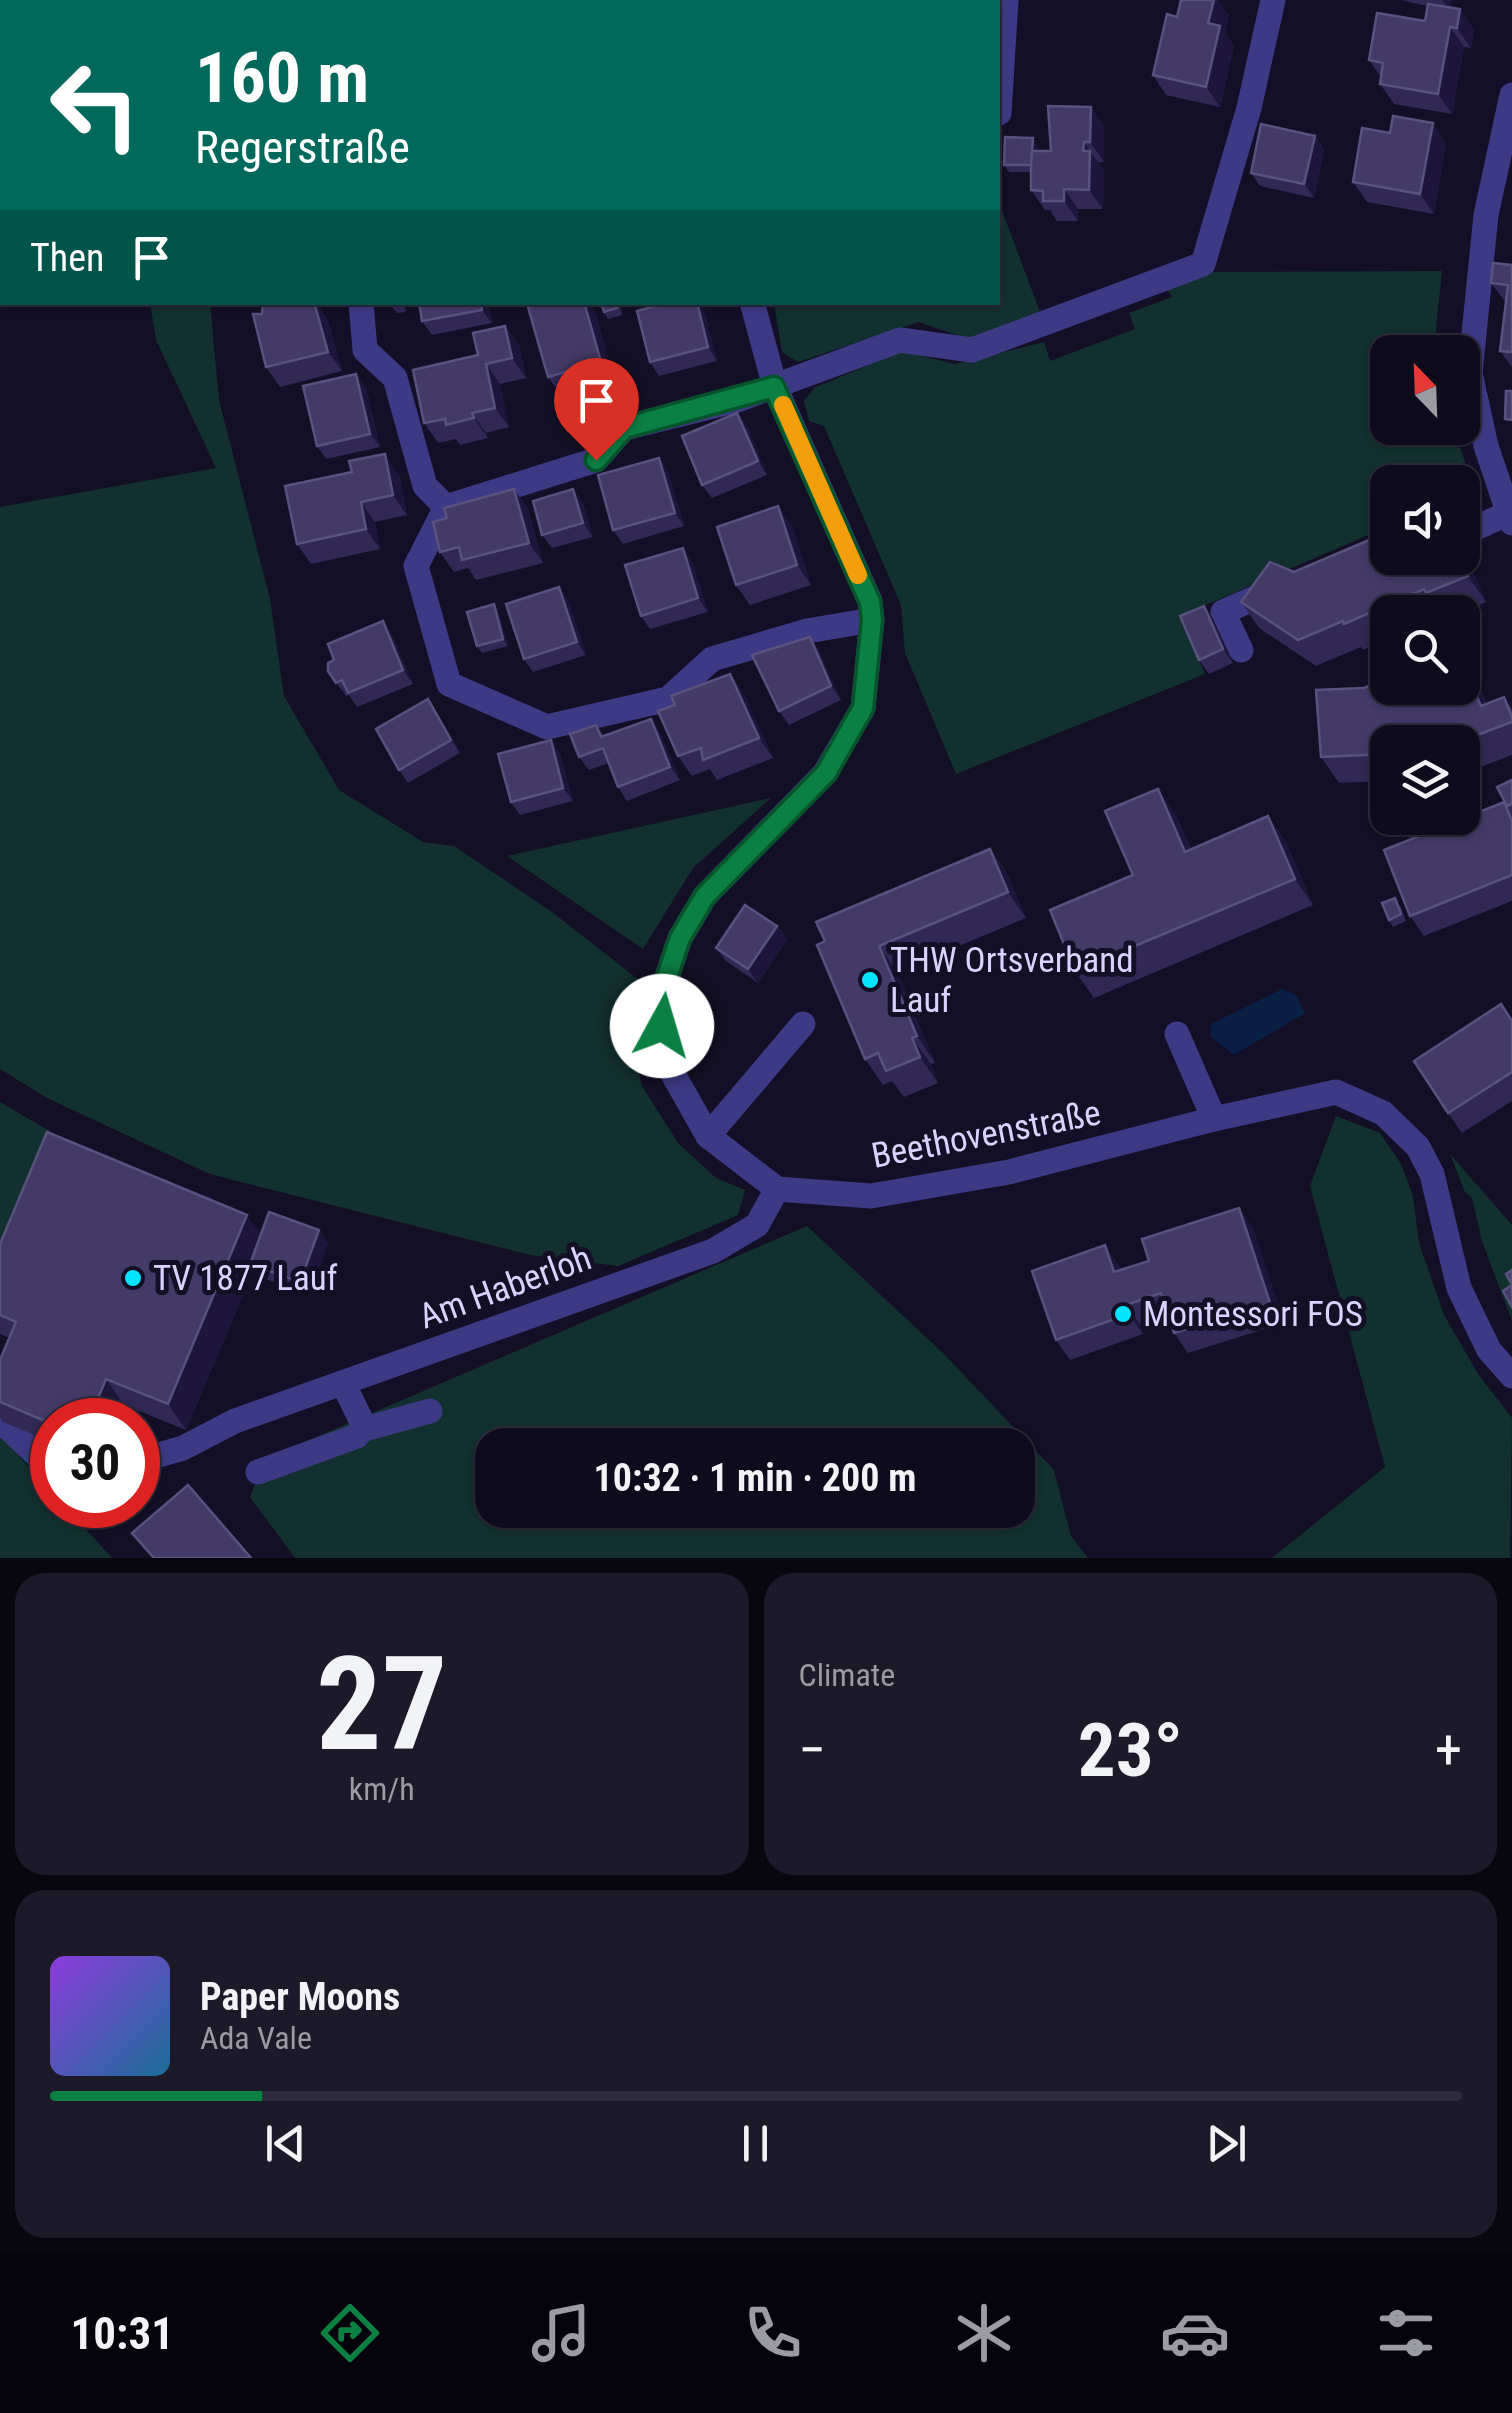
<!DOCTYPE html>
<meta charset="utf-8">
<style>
:root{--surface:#0e0b1c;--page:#1c1929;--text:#f1f3f6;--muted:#9b9ba3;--line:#2e2b3b;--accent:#0b8043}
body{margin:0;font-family:"Roboto Condensed",sans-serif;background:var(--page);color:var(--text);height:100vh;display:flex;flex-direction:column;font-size:38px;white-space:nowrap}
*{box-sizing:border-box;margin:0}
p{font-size:32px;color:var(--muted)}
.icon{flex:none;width:55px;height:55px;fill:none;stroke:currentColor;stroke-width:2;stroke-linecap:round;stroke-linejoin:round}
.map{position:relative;height:1558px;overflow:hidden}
.drawer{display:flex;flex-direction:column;gap:15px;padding:15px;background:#08060f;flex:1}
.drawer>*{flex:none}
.hud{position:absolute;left:0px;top:0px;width:1000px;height:305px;box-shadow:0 2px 8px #0004,0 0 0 2px var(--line);background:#00695c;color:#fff;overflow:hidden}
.needle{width:65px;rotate:337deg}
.buttons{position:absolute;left:1370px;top:335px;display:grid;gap:20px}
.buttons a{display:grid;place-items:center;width:110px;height:110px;border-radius:20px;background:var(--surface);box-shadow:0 2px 8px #0004,0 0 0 2px var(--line);font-size:50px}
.speed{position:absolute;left:30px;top:1398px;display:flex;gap:20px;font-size:50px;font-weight:700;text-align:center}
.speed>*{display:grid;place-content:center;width:130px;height:130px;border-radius:50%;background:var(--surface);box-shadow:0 2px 8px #0004,0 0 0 2px var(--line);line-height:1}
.speed .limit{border:15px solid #d22;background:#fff;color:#111}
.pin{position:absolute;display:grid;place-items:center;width:85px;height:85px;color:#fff;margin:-102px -42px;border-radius:50% 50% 50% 0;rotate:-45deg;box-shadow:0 0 10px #0007}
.pin .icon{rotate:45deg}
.me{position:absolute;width:110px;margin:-55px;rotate:6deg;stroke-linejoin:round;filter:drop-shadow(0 0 8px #0008)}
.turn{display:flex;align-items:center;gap:35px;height:210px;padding:0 30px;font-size:45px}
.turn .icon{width:130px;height:130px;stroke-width:2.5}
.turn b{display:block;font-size:70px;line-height:85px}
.then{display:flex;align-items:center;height:95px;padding:0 30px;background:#0003;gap:20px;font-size:38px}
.big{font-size:75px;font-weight:700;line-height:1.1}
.drawer .widget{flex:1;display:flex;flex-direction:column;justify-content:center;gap:15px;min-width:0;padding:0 35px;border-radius:30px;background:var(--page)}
.drawer .dial{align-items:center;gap:0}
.dial b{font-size:130px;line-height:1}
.song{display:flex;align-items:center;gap:30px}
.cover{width:120px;height:120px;border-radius:15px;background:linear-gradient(135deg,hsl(270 70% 55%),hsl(200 70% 35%))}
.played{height:10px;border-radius:5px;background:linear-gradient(90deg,var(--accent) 15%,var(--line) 15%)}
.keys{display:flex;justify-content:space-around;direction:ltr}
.heat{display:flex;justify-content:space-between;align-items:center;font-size:55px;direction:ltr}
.drawer .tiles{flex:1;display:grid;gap:15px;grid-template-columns:1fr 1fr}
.widget:last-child{grid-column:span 2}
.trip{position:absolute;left:475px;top:1428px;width:560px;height:100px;border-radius:30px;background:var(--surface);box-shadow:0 2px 8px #0004,0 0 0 2px var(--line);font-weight:700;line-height:100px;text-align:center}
.tab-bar{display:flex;height:160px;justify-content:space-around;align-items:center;background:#06040b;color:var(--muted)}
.tab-bar .icon{width:70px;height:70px}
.tab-bar .current{color:var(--accent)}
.tab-bar b{font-size:45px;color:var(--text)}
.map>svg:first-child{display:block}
.green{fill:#12302f;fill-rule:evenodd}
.water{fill:#0a1f44}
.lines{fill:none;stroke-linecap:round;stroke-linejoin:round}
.minor{stroke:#3d3a85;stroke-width:25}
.wall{fill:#312854}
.shaded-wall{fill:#1d163a}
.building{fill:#433a66;stroke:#5a527e;stroke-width:2.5}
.route-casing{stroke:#07532c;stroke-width:25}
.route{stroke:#0b8043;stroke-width:18}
.slow{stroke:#f59e0b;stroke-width:18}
.poi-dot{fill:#00e5ff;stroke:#130f26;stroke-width:4}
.labels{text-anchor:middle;stroke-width:10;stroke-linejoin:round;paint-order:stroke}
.poi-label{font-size:35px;fill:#d9d4ff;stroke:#130f26;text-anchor:start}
.street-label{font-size:35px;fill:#d9d4ff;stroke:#130f26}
</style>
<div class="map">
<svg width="1512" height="1558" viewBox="0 0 1512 1558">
<rect width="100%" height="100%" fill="#130f26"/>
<g class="green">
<path d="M0,0h259l1,2h-258v15z"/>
<path d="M998,200l42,112 -72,27 -49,-17 -121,40 -16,-10 -8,-49 224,-1z"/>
<path d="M1442,271l-6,58 2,23h-50v76h66l20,62 -11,5 -1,-13h-74l-1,45 -207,89 25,58 -249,100 -51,-121 -4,-48 -77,-179 -15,-5 -5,-20 10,-13 87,-37 54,13 89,-22 6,19 85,-32 -6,-16 43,-16 -6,-9 39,-16z"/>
<path d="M150,303h60l9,97 51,199 14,97 55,94 84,52 31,4 98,66 87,68 -10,55 13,51 36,57 38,35 29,12 -7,25 -120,51 -88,-11 -320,-81 -163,-76 -47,-29v-562l216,-39 -60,-128z"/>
<path d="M771,798l-78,70 -50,81 -136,-93z"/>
<path d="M0,1102l58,34 31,13 -24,9 -65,156z"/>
<path d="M1336,1116l44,17 21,31 12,32 6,47 25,72 34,59 34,44 -2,140h-238l113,-91 -75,-281z"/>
<path d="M1450,1154l62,71v96l-30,-80 -10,-43 -7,-6z"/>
<path d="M807,1226l136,127 111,117 17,66 17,22h-793l-45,-61 15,-38zM492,1445h526v65h-526z"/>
<path d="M0,1435l52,58v12h12l48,53h-112z"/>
</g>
<path class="water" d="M1282,989l14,6 9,18 -71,42 -23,-18v-13z"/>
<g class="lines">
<g class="minor">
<path d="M765,2v-2"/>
<path d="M1512,95l-26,120 -16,158 16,73 26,77"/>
<path d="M999,113l7,-113"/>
<path d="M361,302l4,48 30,28 30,108 21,21 -30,59 33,118 98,43 121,-28 44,-40 95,-28 65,-11"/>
<path d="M752,302l23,85 95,214 2,19 -9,88 -38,65 -120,123 -25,42 -14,42 -4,46 11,48 35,62 69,53 94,7 138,-24 205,-53 122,-27 47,21 35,34 14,27 27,114 30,62 23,26"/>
<path d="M446,507l150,-47 28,-32 113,-28 163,-60 72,10 231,-86 46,-156 24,-108"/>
<path d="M1462,534l47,-21"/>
<path d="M1241,650l-18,-38 46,-20"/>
<path d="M1177,1034l37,85"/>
<path d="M708,1136l95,-112"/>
<path d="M0,1420l46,44 6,2"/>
<path d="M361,1430l69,-19"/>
<path d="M138,1461l45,-13 52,-27 478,-170 44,-26 20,-36"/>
<path d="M258,1472l99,-36 6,-10 -2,-6 -18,-37"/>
</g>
</g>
<g class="wall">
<path d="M310,0h58l1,2h-58z"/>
<path d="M1401,0h50l-1,7 24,22 -3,19 -7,-1 -12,67 -58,-10 -14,-20 1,-7 -12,-17 56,-39 2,-15z"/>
<path d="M1229,15l-4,18 9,13 -14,61 -54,-12 -13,-20 24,-58z"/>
<path d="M1091,107l13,20v35h-6l6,9 -1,38h-25v12h-21l-7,-11h-5l-14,-20v-18h-22l-5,-7 33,-20v6h14z"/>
<path d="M1315,136l9,13 -10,49 -54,-12 -9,-13z"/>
<path d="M1446,143l-12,71 -67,-12 -14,-20z"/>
<path d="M1512,265v102l-12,-16 6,-48 -15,-20z"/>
<path d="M315,302l13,19 14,50 -62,16 -14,-20 -4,-53z"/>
<path d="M404,302l2,10 -9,1 -5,-6z"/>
<path d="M419,302h69l4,21 -60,12 -10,-14z"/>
<path d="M590,302h29l3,13 -14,4 -4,-7 -2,-8 -10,2z"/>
<path d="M671,302h28l5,8 13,51 -58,15 -9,-14z"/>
<path d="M595,312l20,70 -53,15 -14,-20z"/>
<path d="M505,326l14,19 7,33 -26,6 9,43 -23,6 2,5 -28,7 -4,-6 -18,4 -14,-20z"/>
<path d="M613,387l5,6 5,16 -25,8 -5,-6z"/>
<path d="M366,388l14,59 -54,12 -9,-13z"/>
<path d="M737,413l10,13 20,49 -55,23 -10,-13z"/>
<path d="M668,471l16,55 -61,18 -10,-14z"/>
<path d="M399,474l8,41 -32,7 5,27 -69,15 -14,-20z"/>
<path d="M514,489l14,20 15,54 -67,17 -8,-12 -14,4 -14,-20 7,-34z"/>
<path d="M1462,500l10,23 -10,4z"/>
<path d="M583,503l10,34 -41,11 -10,-13z"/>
<path d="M792,526l19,59 -61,20 -14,-20z"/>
<path d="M1462,558l24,44 -25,10h-73v27l-25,11 -2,-3 -45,19 -57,-38 -18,-26 53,-30z"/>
<path d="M692,562l16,50 -58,17 -9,-13z"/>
<path d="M568,600l18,55 -53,17 -9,-13z"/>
<path d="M494,604l4,7 10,35 -26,7 -5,-7z"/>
<path d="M1204,606l9,13 20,44 -24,11 -10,-14z"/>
<path d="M392,635l21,49 -56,23 -8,-12 -3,1 -18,-25z"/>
<path d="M810,637l9,14 22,49 -52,25 -10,-14z"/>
<path d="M1474,674l13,30 17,-7 8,12v46l-42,16 -8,-10v-19h-74v39l-49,2 -18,-26 43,-69z"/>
<path d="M744,694l29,64 -56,22 -7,-11 -18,7 -14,-20z"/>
<path d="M437,713l23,40 -52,30 -9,-13z"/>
<path d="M596,725l8,11 56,-3 20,47 -53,21 -9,-14 -9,-24 -20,7 -10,-13z"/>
<path d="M551,740l9,14 13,47 -53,14 -9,-13z"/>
<path d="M1512,780v121l-88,35 -14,-20 94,-114z"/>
<path d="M1176,815l15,34 77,-33 18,26 27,63 -219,93 -19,-27 58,-96z"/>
<path d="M990,849l18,26 18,43 -129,54 38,91 -4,1 7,19 -34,14 -12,-16 -9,4 -18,-26 -40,-118z"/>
<path d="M1400,905l6,16 -13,6 -4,-7z"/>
<path d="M777,926l10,13 -29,44 -32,-22 -10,-13z"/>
<path d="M1512,1020v81l-50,32 -14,-20z"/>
<path d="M1253,1228l31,95 -96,30 -14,-20 -6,-18 -28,9 3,10 -73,26 -14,-20 63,-75 2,5z"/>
<path d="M319,1230l9,13 -18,52 -50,-18 -6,-8 -68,161 -62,-25 -72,15v22l-49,-20 -3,-5v-57l10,-22 -10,-4v-90l261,-9z"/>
</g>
<g class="shaded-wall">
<path d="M1214,0h4l11,15 -4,18 9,13 -14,61 -14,-20 2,-64z"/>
<path d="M1442,0h9l-2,10z"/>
<path d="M1460,9l14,20 -3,19 -14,-20z"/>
<path d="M1450,27l14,20 -12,67 -14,-20z"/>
<path d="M1091,107l13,20v35l-14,-20z"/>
<path d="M1433,123l13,20 -12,71 -14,-20z"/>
<path d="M1315,136l9,13 -10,49 -10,-14z"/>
<path d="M1033,138l4,7v27l-5,-7z"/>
<path d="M1084,142l20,29 -1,38 -14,-19 -6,-39z"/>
<path d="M1064,189l14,20v12l-14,-20z"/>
<path d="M315,302l13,19 14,50 -14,-19z"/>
<path d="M481,302h7l4,21 -10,-13z"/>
<path d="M584,302h5l6,10 20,70 -14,-20z"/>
<path d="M697,302h2l5,8 13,51 -9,-14z"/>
<path d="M505,326l14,19 7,33 -14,-20z"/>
<path d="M486,364l14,20 9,43 -14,-19z"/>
<path d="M356,374l10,14 14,59 -10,-13z"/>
<path d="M472,413l14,20 2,5 -14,-20z"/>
<path d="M737,413l10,13 20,49 -9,-14z"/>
<path d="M385,454l14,20 8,41 -14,-20z"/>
<path d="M659,458l9,13 16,55 -9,-13z"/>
<path d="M514,489l14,20 15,54 -14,-20z"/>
<path d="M573,489l10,14 10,34 -10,-14z"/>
<path d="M361,502l14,20 5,27 -14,-20z"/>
<path d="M778,506l14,20 19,59 -14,-20z"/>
<path d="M1462,543l24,59 -18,-26 -7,-18h1z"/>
<path d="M683,548l9,14 16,50 -10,-14z"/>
<path d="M559,587l9,13 18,55 -9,-13z"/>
<path d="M494,604l4,7 10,35 -5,-7z"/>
<path d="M1204,606l9,13 20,44 -10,-14z"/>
<path d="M383,621l9,14 21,49 -10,-14z"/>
<path d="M810,637l9,14 22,49 -10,-14z"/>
<path d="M1462,657l12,17 23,54 -16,-22 -19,-43z"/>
<path d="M730,674l14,20 29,64 -14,-20z"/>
<path d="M428,699l9,14 23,40 -9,-13z"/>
<path d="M651,719l9,14 20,47 -10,-13z"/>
<path d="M551,740l9,14 13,47 -10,-13z"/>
<path d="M1158,789l18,26 27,63 -18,-26z"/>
<path d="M1268,816l18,26 27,63 -18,-26z"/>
<path d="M990,849l18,26 18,43 -18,-26z"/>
<path d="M777,926l10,13 -29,44 -10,-14z"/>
<path d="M879,946l18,26 38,91 -18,-27z"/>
<path d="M912,1038l19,26 7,19 -18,-26z"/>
<path d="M1239,1208l14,20 31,95 -14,-20z"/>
<path d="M247,1215l19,26 -16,23 4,5 -68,161 -18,-26z"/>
<path d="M319,1230l9,13 -18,52 -10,-13z"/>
<path d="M1105,1245l14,20 9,27 -14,-20z"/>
<path d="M1126,1305l14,19 3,10 -14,-20z"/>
<path d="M106,1379l18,26 -6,15h-29z"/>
</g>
<g class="building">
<path d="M310,0h30l-12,2h-17z"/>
<path d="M1181,0h33l-6,23 12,3 -14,61 -53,-12 14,-61 10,3z"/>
<path d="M1428,4l32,5 -3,19 -7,-1 -12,67 -58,-10 3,-21 -14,-3 8,-47 48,8z"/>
<path d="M1048,106l43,1 -1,35h-6l-1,9h7l-1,39 -25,-1v12h-21v-10l-12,-1v-39h20z"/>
<path d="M1393,116l40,7 -13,71 -67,-12 9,-54 28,5z"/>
<path d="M1261,124l54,12 -11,48 -53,-11z"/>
<path d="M1005,137l28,1 -2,27h-27z"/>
<path d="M1493,263l19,2v87l-12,-1 8,-66 -17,-2z"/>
<path d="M263,302h51l14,50 -62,15 -13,-53h9z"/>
<path d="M419,302h62l1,8 -60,11z"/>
<path d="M543,302h41l17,60 -53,15 -20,-70z"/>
<path d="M601,302h15l1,6 -13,4z"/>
<path d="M671,302h26l11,45 -58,15 -13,-51z"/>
<path d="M505,326l7,32 -26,6 9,44 -23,5 2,5 -28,7 -1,-6 -21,4 -11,-53 65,-15 -5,-22z"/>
<path d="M356,374l14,60 -53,12 -14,-60z"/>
<path d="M613,387l6,15 -26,9 -5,-16z"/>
<path d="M1506,391h6v29l-7,-1z"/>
<path d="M737,413l21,48 -56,24 -20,-49z"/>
<path d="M385,454l8,41 -32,7 5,27 -69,15 -12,-58 67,-14 -3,-11z"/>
<path d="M659,458l16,55 -62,17 -15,-55z"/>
<path d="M514,489l15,54 -67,17 -3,-13 -19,5 -7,-30 14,-4 -3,-10z"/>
<path d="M573,489l10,34 -41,12 -9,-34z"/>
<path d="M1462,505l6,11 -6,2z"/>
<path d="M778,506l19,59 -61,20 -19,-58z"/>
<path d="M1388,532v26h73l7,18 -42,17 -2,-4 -80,35 -1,-3 -45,19 -57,-38 29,-40 24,10z"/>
<path d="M683,548l15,50 -57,18 -16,-51z"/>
<path d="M559,587l18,55 -53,17 -18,-55z"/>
<path d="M494,604l9,35 -26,7 -10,-34z"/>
<path d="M1204,606l19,43 -24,11 -19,-44z"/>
<path d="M383,621l20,49 -55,23 -6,-13 -6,3 -8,-12v-8l6,-3 -6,-16z"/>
<path d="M810,637l21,49 -52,25 -27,-56z"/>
<path d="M1462,663l19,43 23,-9 8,20v5l-53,20h-9l-6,-15 -31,12 1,3h-26v12l-67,3 -5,-67 48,-2 24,-10v10h74z"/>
<path d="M730,674l29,64 -56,22 -2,-12 -23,8 -20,-45 17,-6 -4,-9z"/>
<path d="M428,699l23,41 -52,30 -23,-41z"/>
<path d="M651,719l19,48 -52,20 -15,-39 -24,9 -9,-23 26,-9 5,12z"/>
<path d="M551,740l12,48 -52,14 -13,-48z"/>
<path d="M1512,780v24l-5,2 -10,-19z"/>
<path d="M1158,789l27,63 83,-36 27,63 -220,92 -25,-61 83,-35 -28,-64z"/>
<path d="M1504,802l8,19v54l-102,41 -26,-66z"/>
<path d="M990,849l18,43 -129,54 38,90 -5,2 8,19 -34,14 -8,-18 -13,6 -48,-114 8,-4 -9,-19z"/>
<path d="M1395,898l6,16 -12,6 -7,-17z"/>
<path d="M745,905l32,21 -29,43 -32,-21z"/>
<path d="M1501,1004l11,17v51l-64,41 -34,-52z"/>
<path d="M47,1132l200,83 -79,189 -62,-25 -17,41h-37v4l-52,-22v-42l16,-38 -16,-7v-71z"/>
<path d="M1239,1208l31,95 -96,30 -13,-40 -35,12 3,9 -73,26 -24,-69 73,-26 9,27 35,-11 -7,-22z"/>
<path d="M269,1212l50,18 -19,52 -50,-18z"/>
<path d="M1512,1270v15l-6,-11z"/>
<path d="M1512,1285v22l-9,-16z"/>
<path d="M188,1485l63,73h-97l-22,-25z"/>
</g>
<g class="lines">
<g class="route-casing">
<path id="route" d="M596,460l28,-32 150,-41 96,215 2,18 -9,88 -37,65 -121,123 -25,42 -14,42 -4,46"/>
</g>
<use href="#route" class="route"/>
<path class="slow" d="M783,405l75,170"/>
</g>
<g class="poi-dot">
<circle cx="870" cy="980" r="10"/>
<circle cx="133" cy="1278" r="10"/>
<circle cx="1123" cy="1314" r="10"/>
</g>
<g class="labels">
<g class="poi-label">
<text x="890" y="972">THW Ortsverband<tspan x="890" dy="40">Lauf</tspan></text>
<text x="153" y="1290">TV 1877 Lauf</text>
<text x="1143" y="1326">Montessori FOS</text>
</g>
<g class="street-label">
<text transform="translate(986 1134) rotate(-11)" y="12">Beethovenstraße</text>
<text transform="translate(505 1287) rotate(-20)" y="12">Am Haberloh</text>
</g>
</g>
</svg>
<div class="buttons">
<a><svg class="needle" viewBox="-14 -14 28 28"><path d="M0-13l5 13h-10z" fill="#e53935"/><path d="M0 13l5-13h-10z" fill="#9b9ba3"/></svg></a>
<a><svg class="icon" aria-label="sound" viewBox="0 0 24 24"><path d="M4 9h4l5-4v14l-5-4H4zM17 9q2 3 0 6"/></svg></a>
<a><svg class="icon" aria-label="search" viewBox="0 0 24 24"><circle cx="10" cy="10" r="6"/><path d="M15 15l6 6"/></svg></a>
<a><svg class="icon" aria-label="layers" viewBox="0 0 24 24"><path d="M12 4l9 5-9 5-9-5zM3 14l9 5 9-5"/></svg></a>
</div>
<div class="speed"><div class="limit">30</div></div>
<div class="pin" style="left:596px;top:460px;background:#d93025"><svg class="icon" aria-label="arrive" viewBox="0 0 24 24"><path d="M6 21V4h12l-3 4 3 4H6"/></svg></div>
<svg class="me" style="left:662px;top:1026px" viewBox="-20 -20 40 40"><circle r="19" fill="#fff"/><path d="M0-13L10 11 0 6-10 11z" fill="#0b8043"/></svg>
<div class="trip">10:32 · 1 min · 200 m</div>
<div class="hud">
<div class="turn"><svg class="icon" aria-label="left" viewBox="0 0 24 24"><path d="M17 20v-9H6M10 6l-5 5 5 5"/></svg><div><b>160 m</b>Regerstraße</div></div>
<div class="then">Then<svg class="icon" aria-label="arrive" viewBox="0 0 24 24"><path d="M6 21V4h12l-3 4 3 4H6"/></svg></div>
</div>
</div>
<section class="drawer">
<div class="tiles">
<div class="widget dial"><b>27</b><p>km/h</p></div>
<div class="widget"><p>Climate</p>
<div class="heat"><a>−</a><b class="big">23°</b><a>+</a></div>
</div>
<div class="widget">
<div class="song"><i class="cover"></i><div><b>Paper Moons</b><p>Ada Vale</p></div></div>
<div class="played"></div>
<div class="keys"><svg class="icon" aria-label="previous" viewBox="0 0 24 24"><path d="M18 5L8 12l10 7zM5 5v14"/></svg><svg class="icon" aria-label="pause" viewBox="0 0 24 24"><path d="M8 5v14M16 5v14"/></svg><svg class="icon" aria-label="next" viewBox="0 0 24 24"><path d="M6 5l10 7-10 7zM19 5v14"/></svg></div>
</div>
</div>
</section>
<nav class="tab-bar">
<b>10:31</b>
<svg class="icon current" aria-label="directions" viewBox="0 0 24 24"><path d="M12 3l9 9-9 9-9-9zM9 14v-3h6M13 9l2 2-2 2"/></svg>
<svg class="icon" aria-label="music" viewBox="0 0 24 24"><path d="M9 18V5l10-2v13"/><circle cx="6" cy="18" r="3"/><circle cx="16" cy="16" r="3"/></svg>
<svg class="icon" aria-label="phone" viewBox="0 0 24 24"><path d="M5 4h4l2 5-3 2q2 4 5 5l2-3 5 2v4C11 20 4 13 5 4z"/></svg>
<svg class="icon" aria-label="climate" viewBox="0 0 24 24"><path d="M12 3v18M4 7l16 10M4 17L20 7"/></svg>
<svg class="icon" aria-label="car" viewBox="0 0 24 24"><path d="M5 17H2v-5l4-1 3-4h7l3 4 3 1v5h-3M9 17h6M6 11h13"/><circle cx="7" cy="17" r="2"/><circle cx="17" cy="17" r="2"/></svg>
<svg class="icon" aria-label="filters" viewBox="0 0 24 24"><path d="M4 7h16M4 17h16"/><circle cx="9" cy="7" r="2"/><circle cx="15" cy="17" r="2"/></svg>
</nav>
